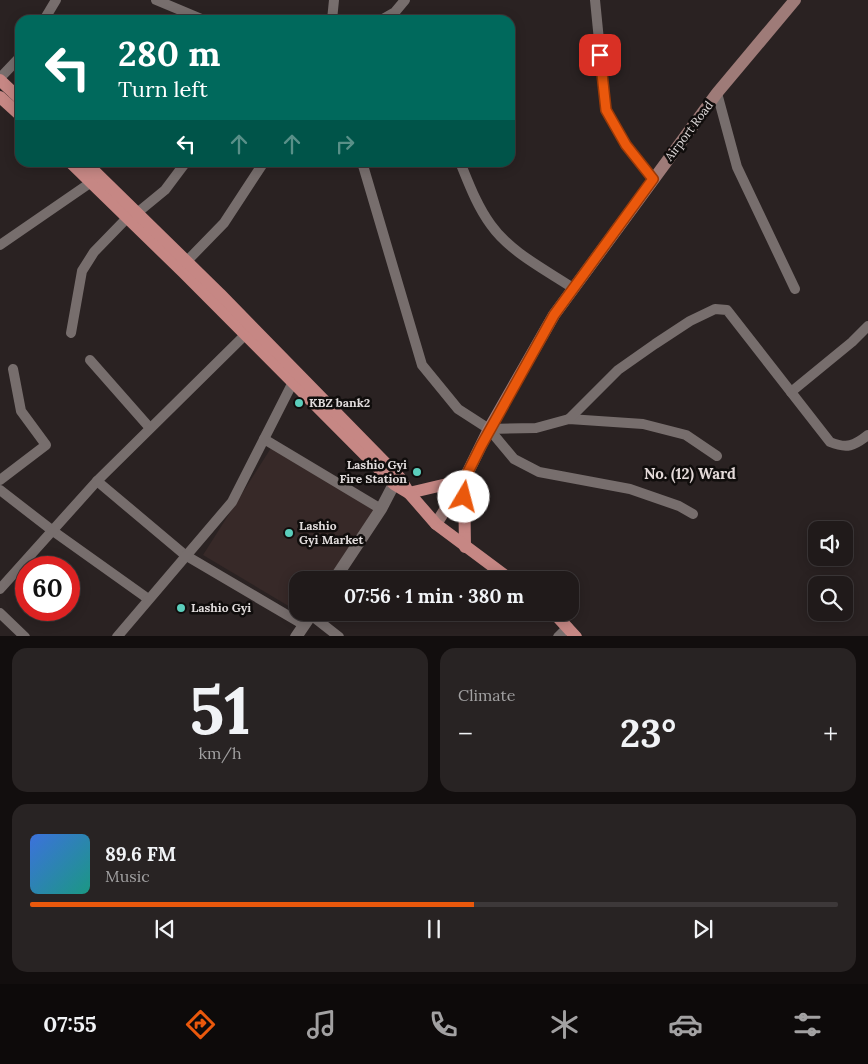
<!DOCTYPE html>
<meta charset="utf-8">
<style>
:root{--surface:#201a1a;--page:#282323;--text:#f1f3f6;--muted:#a2a1a2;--line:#3d3839;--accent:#ea580c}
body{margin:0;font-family:Lora,serif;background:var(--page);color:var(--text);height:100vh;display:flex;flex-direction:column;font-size:19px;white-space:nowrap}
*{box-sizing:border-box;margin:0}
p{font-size:16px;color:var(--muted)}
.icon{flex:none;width:28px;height:28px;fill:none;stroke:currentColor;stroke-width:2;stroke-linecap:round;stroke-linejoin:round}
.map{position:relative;height:636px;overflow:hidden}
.drawer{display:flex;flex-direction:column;gap:12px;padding:12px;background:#120e0e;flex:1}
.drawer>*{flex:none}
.top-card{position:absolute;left:15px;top:15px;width:500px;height:152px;border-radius:15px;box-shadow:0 2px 12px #0003,0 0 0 1px var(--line);background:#00695c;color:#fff;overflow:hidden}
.fabs{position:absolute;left:808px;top:521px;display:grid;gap:10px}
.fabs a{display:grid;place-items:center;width:45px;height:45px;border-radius:10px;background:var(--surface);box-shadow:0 2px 12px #0003,0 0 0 1px var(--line);font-size:25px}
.speed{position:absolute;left:15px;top:556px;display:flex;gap:10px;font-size:25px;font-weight:700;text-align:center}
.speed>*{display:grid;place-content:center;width:65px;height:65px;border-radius:50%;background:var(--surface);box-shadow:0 2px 12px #0003,0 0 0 1px var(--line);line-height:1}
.speed .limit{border:8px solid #d22;background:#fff;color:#111}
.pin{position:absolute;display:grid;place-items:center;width:42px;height:42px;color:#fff;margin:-21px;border-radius:10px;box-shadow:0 2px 8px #0006}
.me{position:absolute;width:55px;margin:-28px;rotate:8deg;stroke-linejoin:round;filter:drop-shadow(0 0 4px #0008)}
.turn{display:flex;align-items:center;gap:18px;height:105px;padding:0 20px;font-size:22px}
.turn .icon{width:65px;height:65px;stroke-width:2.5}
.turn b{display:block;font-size:35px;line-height:42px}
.lanes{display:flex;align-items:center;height:48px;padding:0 20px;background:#0003;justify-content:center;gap:25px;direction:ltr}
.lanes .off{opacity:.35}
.big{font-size:38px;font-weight:700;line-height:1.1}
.drawer .tile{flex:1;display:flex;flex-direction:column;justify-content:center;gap:8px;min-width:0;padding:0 18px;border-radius:15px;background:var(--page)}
.drawer .dial{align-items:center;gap:0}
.dial b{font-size:65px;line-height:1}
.song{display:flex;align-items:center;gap:15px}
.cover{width:60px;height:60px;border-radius:8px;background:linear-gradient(135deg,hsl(220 70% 55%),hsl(170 70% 35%))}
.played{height:5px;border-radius:2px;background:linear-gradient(90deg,var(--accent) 55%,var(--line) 55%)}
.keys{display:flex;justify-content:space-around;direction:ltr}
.heat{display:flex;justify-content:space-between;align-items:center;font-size:28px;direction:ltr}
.drawer .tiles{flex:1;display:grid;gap:12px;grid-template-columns:1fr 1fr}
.tile:last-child{grid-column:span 2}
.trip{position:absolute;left:289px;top:571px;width:290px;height:50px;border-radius:15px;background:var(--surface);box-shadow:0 2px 12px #0003,0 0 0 1px var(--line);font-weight:700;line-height:50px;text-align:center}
.menu{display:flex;height:80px;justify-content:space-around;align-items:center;background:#0d0a0a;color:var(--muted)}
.menu .icon{width:35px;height:35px}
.menu .selected{color:var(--accent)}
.menu b{font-size:22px;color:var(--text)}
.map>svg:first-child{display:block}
.built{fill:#372928}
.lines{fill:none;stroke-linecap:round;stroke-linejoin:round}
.minor{stroke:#776e6d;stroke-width:10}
.tertiary{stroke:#776e6d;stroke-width:12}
.secondary{stroke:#9e7b78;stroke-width:12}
.primary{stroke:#c68784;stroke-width:12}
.route-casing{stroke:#983908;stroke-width:12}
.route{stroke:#ea580c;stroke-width:9}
.poi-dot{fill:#5bcebc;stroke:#100d0c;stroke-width:2}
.labels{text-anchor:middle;stroke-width:5;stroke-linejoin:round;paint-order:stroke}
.street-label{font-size:12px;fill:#e0dbdb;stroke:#100d0c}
.poi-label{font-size:12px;font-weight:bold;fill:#e0dbdb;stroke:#100d0c;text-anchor:start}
.quarter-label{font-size:15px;font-weight:bold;fill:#e4dad9;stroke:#100d0c}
</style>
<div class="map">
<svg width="868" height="637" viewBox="0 0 868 637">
<rect width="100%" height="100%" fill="#2a2222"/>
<path class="built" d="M271,448l105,62 -49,70h-29l-1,31 -94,-56z"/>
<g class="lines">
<g class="minor">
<path d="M156,0l48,20"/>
<path d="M595,0l11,111 20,34 27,34"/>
<path d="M44,20l12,-20"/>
<path d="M332,20l2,-20"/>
<path d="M381,20l14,-8 10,-12"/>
<path d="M0,78l20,-21"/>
<path d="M717,93l20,74 58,122"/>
<path d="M362,162l60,203 36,44 31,20 47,-1 33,-9 74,5 43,11 31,21"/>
<path d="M460,162c9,22 17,44 31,63 19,27 55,45 82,63"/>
<path d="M137,213l28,-23 21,-28"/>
<path d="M0,245l90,-62"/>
<path d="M187,261l37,-38 40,-61"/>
<path d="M71,333l11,-62 12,-19 33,-34"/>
<path d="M90,360l59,67"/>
<path d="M791,392l61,-50 16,-16"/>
<path d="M569,419l49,-49 37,-26 35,-23 25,-12 12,1 103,132c17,7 24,4 38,-7"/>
<path d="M489,429l25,30 25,13 91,17 49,17 14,8"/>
<path d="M264,439l117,70"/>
<path d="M0,480l46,-35 -25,-34 -8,-42"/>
<path d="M97,481l88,74 119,70"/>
<path d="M0,490l53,41 94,67"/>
<path d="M0,589l97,-108 148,-146"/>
<path d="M0,613l25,24"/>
<path d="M311,615l28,22"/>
<path d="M117,637l115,-135 61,-120"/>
<path d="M558,637l10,-10"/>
</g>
<g class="tertiary">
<path d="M334,580l47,-71 13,-25"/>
<path d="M296,637l17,-25"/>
</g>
<path class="secondary" d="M436,524l28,-44 25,-51 65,-114 163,-222 78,-93"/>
<g class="primary">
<path d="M0,80l20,19"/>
<path d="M0,97l20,18"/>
<path d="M70,162l113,110 211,212 15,9 55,-13 1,67"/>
<path d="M85,162l135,132 180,184 9,15 27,31 75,56"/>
<path d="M553,612l23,25"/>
</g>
</g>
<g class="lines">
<g class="route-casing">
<path id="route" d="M464,497v-17l17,-34 73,-131 99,-136 -27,-34 -20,-35 -6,-55"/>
</g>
<use href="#route" class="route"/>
</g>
<g class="poi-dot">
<circle cx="299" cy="403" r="5"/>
<circle cx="417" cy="472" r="5"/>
<circle cx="289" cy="533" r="5"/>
<circle cx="181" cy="608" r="5"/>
</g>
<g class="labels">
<g class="street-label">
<text transform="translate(689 131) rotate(-53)" y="4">Airport Road</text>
</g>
<g class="poi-label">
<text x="309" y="407">KBZ bank2</text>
<text x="407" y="469" text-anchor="end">Lashio Gyi<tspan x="407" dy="14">Fire Station</tspan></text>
<text x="299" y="530">Lashio<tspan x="299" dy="14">Gyi Market</tspan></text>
<text x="191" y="612">Lashio Gyi</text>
</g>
<g class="quarter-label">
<text x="690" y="479">No. (12) Ward</text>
</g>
</g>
</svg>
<div class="fabs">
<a><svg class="icon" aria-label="sound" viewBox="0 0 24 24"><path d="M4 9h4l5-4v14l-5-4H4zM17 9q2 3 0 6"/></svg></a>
<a><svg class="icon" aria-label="search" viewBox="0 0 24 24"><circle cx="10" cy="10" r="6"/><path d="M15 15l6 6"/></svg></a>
</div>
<div class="speed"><div class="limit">60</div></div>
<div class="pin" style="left:600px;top:55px;background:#d93025"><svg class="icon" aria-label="arrive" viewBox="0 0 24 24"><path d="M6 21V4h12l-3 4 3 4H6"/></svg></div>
<svg class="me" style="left:464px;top:497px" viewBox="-20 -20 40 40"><circle r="19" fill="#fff"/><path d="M0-13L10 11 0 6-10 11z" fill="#ea580c"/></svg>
<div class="trip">07:56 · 1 min · 380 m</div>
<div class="top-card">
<div class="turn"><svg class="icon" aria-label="left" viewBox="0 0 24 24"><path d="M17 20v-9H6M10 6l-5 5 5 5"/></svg><div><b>280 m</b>Turn left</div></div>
<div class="lanes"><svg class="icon" aria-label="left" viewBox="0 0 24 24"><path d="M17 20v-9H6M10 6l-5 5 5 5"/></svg><svg class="icon off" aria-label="ahead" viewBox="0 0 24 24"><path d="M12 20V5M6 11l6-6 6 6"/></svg><svg class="icon off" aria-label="ahead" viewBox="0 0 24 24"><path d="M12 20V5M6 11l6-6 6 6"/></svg><svg class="icon off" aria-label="right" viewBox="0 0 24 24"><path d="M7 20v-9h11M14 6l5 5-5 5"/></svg></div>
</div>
</div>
<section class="drawer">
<div class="tiles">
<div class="tile dial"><b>51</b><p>km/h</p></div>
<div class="tile"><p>Climate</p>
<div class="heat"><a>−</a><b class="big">23°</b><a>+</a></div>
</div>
<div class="tile">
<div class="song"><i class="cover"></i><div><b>89.6 FM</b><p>Music</p></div></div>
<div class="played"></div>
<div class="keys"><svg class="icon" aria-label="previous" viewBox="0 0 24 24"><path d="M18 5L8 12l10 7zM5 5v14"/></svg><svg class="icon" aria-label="pause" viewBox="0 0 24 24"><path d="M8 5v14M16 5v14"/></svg><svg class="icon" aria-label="next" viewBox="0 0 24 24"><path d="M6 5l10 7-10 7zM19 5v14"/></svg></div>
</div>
</div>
</section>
<nav class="menu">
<b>07:55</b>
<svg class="icon selected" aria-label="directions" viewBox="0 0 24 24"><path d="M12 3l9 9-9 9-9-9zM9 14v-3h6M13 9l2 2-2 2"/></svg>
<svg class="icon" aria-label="music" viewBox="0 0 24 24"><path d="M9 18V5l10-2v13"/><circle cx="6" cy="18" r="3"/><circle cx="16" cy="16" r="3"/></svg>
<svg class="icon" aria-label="phone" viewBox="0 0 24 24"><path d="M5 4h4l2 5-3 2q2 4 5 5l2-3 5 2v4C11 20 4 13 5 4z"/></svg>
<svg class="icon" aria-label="climate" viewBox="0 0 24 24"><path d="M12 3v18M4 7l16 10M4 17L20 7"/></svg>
<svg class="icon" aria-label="car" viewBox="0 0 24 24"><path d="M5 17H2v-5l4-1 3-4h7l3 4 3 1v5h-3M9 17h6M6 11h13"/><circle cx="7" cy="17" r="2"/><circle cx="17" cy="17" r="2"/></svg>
<svg class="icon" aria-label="filters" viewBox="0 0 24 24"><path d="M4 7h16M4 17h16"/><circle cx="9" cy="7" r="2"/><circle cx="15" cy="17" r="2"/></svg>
</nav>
